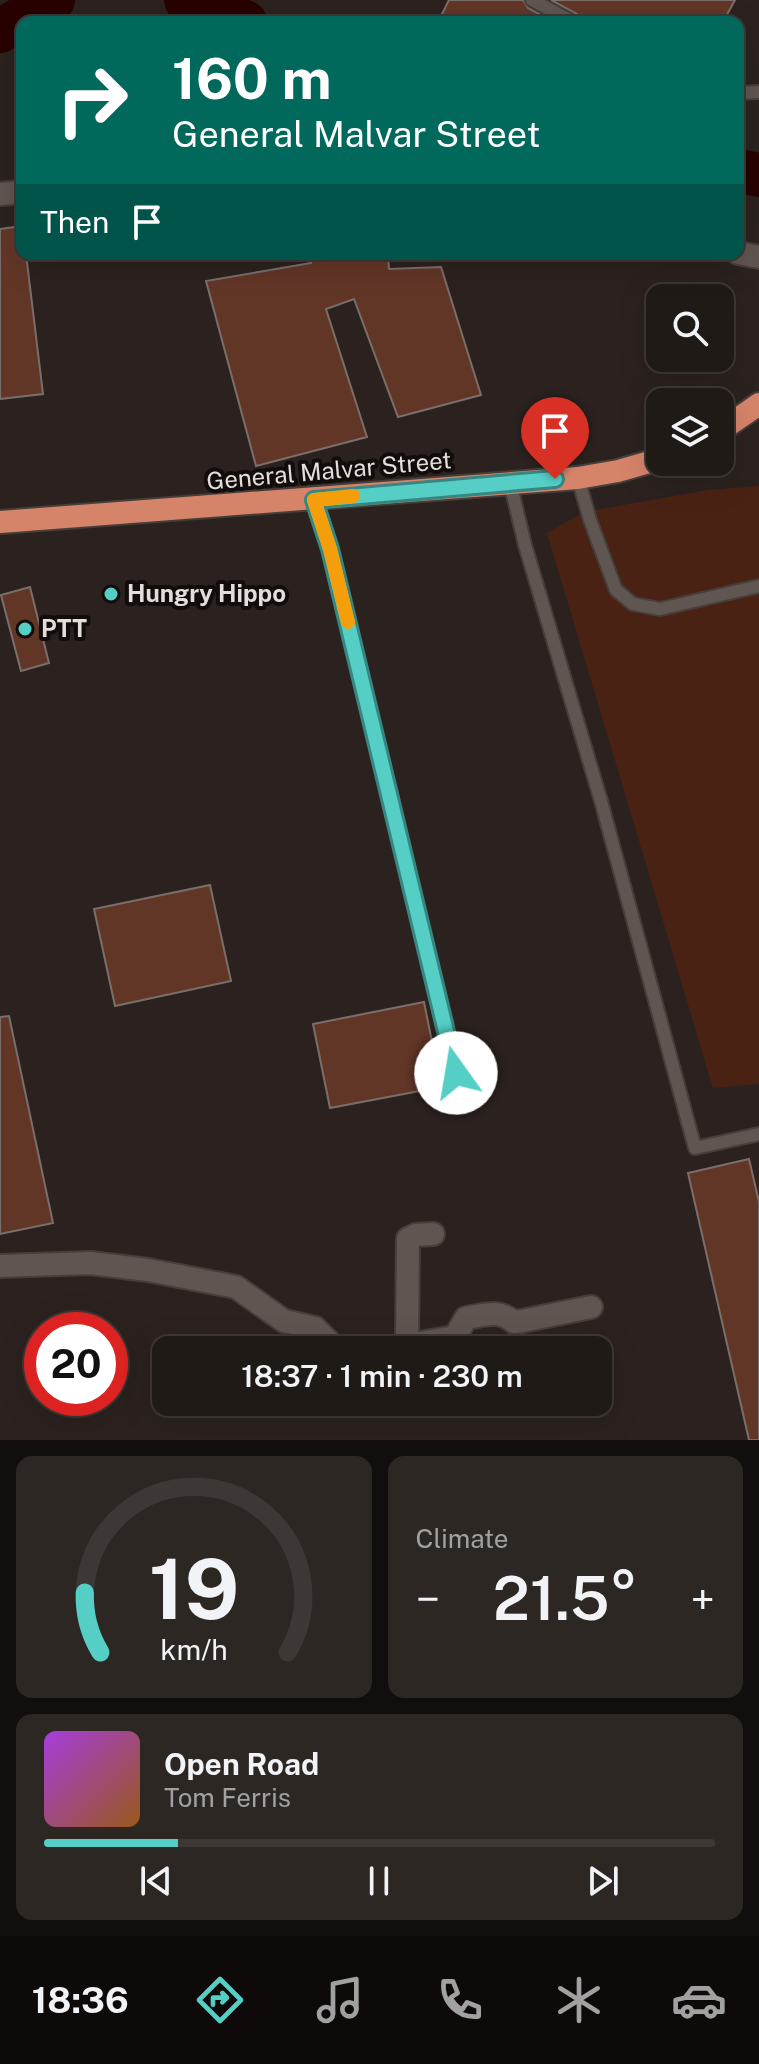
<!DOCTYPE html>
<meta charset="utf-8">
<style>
:root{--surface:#201a17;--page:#2d2724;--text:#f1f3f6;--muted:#a2a1a1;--line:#3d3836;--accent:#55cec6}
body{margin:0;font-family:"Public Sans",sans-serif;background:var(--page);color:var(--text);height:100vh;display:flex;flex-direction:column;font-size:30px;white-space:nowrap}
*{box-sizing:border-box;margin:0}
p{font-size:26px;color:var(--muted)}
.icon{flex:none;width:44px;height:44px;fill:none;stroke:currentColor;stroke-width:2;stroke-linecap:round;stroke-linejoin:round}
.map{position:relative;height:1440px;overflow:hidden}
.drawer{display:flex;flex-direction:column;gap:16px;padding:16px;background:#120e0d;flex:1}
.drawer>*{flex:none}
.guide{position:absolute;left:16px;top:16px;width:728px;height:244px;border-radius:16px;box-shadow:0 8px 32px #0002,0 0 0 2px var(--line);background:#00695c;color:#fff;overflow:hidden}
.buttons{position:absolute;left:646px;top:284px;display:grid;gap:16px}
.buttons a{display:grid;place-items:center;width:88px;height:88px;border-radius:16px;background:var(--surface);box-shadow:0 8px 32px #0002,0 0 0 2px var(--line);font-size:40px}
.speed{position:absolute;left:24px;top:1312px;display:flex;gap:16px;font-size:40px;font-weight:700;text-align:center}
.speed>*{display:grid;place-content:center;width:104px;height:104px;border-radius:50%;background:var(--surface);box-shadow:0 8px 32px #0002,0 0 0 2px var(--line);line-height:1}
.speed .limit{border:12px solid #d22;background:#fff;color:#111}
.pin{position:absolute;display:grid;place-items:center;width:68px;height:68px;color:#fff;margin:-82px -34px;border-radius:50% 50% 50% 0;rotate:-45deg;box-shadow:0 0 8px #0007}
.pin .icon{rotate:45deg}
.me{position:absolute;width:88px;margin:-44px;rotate:347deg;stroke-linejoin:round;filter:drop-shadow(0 0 6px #0008)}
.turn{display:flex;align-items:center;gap:28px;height:168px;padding:0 24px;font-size:36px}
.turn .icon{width:104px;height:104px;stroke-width:2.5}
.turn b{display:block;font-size:56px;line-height:68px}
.then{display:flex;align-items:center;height:76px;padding:0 24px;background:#0003;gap:16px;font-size:30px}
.big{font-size:60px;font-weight:600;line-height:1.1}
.drawer .card{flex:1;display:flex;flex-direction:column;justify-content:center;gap:12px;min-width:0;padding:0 28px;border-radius:16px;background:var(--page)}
.drawer .dial{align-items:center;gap:0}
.dial svg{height:208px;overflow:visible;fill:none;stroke:var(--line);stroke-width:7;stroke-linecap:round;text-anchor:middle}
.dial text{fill:var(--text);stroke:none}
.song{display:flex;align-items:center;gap:24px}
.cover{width:96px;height:96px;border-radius:12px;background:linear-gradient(135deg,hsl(280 70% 55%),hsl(30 70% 35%))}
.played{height:8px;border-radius:4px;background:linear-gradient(90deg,var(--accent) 20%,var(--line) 20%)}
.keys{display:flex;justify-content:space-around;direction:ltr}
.heat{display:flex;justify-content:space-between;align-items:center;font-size:44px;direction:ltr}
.drawer .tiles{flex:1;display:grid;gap:16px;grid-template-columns:1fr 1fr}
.card:last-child{grid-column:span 2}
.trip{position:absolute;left:152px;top:1336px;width:460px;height:80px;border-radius:16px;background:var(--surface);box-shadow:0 8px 32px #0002,0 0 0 2px var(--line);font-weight:600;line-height:80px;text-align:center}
.tab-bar{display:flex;height:128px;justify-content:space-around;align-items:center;background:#0d0a09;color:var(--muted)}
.tab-bar .icon{width:56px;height:56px}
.tab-bar .on{color:var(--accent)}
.tab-bar b{font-size:36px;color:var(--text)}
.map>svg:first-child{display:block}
.green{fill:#4a2214}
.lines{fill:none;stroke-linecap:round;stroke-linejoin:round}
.stream{stroke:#270200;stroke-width:7}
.river{stroke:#270200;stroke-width:44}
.building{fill:#623627;stroke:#796e6a;stroke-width:2}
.service-casing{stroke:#463e3b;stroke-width:16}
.minor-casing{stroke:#463e3b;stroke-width:26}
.trunk-casing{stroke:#463e3b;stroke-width:26}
.service{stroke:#5f5551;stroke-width:12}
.minor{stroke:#5f5551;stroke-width:22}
.trunk{stroke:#d68469;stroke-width:22}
.route-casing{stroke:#378681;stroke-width:20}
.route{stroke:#55cec6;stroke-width:14}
.slow{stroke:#f59e0b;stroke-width:14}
.poi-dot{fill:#55cec6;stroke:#110d0b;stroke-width:3}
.labels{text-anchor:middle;stroke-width:8;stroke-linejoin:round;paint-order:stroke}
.street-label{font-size:24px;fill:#e4dddb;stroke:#110d0b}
.poi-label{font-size:24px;font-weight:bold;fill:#e4dddb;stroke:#110d0b;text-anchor:start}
</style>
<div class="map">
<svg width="759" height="1440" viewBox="0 0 759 1440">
<rect width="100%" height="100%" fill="#2b221f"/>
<path class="green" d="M759,486v598l-46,4 -166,-555 37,-21 124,-22z"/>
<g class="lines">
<path class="stream" d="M9,25l24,-25"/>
<g class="river">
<path d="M186,0l59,22"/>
<path d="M0,31l53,-31"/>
<path d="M738,171l21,4"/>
</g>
</g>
<g class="building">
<path d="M449,0h74l5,8 26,14h-116z"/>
<path d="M551,0h184l-12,22h-141l-5,-8z"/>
<path d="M22,226v28h4l17,140 -43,5v-170z"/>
<path d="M309,254h79l1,15 52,-2 40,128 -83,22 -44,-118 -28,10 41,128 -111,29 -50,-185 105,-18z"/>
<path d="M30,587l19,76 -28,8 -20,-76z"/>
<path d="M210,885l21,96 -116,25 -21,-97z"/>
<path d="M424,1002l17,85 -111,21 -17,-84z"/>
<path d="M9,1016l44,207 -53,11v-217z"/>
<path d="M749,1159l10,43v238h-10l-61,-267z"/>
</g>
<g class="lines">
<g class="service-casing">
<g id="service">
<path d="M532,0l41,22"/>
<path d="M738,93l21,-1"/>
<path d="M578,478l12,42 26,70 17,14 27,5 99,-23"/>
<path d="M510,482l15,63 76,256 94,347 64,-14"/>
<path d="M314,500l16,49 126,524"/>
</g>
</g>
<g class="minor-casing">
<g id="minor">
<path d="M0,194l22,-2"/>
<path d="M738,253l21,4"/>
<path d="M0,1266l90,-3 58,7 88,17 48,34 31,7 22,22"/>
<path d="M407,1345l48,-8 11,-19c20,-3 32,-9 48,4l8,-1 69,-14"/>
<path d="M380,1350l27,-5 1,-106 8,-4 17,-1"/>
</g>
</g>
<g class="trunk-casing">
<g id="trunk">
<path d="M720,431l39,-27"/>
<path d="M0,522l578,-44 40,-7 42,-12"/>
</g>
</g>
<use href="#service" class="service"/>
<use href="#minor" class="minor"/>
<use href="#trunk" class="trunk"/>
</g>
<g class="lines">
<g class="route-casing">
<path id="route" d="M456,1073l-126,-524 -16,-49 241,-21"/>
</g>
<use href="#route" class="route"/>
<path class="slow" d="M348,622l-18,-73 -16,-49 39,-4"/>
</g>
<g class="poi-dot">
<circle cx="111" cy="594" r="8"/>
<circle cx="25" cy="629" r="8"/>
</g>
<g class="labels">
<g class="street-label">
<text transform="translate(329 471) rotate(-5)" y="8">General Malvar Street</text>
</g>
<g class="poi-label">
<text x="127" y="602">Hungry Hippo</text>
<text x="41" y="637">PTT</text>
</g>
</g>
</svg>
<div class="buttons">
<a><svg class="icon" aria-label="search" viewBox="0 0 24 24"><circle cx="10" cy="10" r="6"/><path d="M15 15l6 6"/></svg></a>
<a><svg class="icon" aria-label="layers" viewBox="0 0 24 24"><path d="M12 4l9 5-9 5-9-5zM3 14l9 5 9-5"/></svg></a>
</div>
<div class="speed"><div class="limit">20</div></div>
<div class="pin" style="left:555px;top:479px;background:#d93025"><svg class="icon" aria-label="arrive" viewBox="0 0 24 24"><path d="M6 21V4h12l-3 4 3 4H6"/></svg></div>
<svg class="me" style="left:456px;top:1073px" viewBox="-20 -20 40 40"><circle r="19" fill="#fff"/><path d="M0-13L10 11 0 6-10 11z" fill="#55cec6"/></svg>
<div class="trip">18:37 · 1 min · 230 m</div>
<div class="guide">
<div class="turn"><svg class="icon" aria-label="right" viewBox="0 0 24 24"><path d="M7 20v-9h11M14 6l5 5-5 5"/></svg><div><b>160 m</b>General Malvar Street</div></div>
<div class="then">Then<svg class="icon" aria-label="arrive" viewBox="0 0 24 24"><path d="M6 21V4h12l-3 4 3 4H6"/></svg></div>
</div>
</div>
<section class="drawer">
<div class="tiles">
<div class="card dial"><svg viewBox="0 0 100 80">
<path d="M14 69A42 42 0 1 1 86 69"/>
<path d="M14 69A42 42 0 0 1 8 46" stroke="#55cec6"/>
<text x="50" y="56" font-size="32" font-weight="700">19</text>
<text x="50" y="72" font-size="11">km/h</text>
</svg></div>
<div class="card"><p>Climate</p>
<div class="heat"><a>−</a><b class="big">21.5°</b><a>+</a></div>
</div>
<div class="card">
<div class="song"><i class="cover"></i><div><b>Open Road</b><p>Tom Ferris</p></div></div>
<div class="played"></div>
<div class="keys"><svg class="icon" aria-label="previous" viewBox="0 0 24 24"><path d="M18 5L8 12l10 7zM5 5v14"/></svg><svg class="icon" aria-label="pause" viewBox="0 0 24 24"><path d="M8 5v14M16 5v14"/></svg><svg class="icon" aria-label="next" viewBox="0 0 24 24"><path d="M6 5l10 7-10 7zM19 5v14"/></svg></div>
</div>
</div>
</section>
<nav class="tab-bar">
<b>18:36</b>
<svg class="icon on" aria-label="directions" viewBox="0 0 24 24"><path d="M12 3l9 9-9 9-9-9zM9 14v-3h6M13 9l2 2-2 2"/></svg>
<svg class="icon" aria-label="music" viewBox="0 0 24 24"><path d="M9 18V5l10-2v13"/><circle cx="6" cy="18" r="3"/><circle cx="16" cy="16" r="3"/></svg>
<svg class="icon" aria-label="phone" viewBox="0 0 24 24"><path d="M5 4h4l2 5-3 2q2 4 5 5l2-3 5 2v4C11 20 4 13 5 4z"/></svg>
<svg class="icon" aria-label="climate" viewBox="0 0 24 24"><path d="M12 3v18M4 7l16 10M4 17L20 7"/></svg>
<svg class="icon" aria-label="car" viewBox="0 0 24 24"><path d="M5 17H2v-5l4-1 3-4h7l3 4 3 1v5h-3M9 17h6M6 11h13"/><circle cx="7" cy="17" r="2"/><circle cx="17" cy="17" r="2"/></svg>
</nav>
